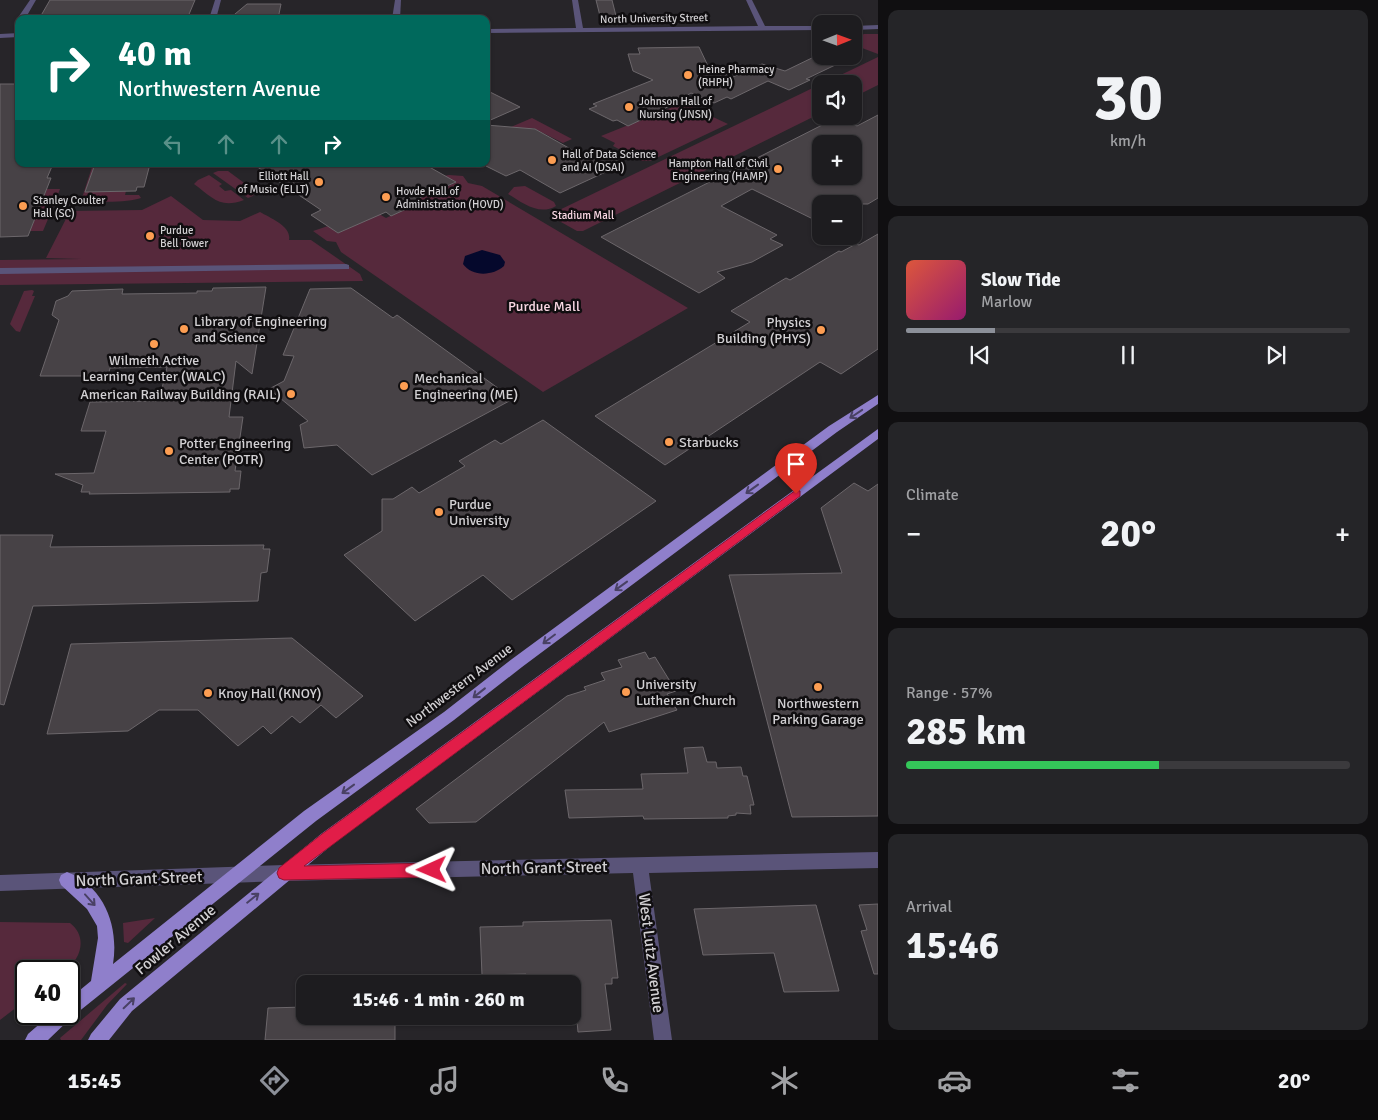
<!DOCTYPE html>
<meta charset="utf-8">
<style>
:root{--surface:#1d1c1f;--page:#252528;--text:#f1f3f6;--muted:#a0a1a4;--line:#3b3a3d;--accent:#8c9099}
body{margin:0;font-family:Signika,sans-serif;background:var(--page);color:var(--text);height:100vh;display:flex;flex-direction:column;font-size:19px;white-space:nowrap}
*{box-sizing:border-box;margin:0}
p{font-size:16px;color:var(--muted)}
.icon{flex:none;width:28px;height:28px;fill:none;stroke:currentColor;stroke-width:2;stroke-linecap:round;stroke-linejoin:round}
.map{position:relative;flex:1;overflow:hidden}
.sheet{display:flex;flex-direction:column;gap:10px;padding:10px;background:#100f11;width:500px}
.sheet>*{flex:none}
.hud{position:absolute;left:15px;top:15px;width:475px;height:152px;border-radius:10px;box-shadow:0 1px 4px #0004,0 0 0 1px var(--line);background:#00695c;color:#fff;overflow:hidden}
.needle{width:32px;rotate:89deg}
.tools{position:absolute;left:812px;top:15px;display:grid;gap:10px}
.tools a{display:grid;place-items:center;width:50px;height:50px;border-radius:10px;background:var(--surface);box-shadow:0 1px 4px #0004,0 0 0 1px var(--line);font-size:25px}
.speed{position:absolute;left:15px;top:960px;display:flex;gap:10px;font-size:25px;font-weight:700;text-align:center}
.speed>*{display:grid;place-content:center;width:65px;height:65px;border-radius:50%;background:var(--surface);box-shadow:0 1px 4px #0004,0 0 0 1px var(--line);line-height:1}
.speed .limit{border:2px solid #111;border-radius:8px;background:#fff;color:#111}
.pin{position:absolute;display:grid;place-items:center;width:42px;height:42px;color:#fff;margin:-51px -21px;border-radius:50% 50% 50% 0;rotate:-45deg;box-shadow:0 0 5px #0007}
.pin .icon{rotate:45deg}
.me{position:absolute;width:55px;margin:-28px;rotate:269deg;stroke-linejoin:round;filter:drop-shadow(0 0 4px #0008)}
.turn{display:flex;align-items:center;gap:18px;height:105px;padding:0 20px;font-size:22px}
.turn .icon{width:65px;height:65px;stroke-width:2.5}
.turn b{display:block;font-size:35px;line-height:42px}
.lanes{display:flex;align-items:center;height:48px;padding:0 20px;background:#0003;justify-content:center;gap:25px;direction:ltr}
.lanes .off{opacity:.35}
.big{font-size:38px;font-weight:800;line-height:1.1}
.sheet .widget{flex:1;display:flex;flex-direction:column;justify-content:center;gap:8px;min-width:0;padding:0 18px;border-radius:10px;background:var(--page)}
.sheet .dial{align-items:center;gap:0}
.dial b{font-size:65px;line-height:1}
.song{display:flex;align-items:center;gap:15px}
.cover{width:60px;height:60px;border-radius:8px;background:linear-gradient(135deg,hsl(10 70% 55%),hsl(320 70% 35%))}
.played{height:5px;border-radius:2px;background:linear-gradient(90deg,var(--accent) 20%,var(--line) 20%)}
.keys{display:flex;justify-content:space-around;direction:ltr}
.heat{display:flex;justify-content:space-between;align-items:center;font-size:28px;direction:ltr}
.charge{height:8px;border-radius:4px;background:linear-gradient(90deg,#34c759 57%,var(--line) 0)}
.trip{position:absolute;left:296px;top:975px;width:285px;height:50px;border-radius:10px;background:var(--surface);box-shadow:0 1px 4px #0004,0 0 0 1px var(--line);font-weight:800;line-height:50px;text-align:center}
.dock{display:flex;height:80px;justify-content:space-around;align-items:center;background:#0c0b0c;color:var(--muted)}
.dock .icon{width:35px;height:35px}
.dock .current{color:var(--accent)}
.dock b{font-size:22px;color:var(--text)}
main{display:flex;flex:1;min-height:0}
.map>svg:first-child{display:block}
.green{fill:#56293c}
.water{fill:#05082c}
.building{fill:#474246;stroke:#6c676b;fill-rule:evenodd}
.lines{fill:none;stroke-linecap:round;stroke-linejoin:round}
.minor{fill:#5a5479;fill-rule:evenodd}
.major{fill:#8f7fcb;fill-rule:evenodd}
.oneway{stroke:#494164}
.route{fill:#e11d48;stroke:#92132f}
.poi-dot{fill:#fc9d52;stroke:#100e10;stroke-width:2}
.labels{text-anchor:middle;stroke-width:5;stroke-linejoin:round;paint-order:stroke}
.far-street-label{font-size:11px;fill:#d2d0d3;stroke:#100e10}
.far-poi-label{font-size:11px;fill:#d2d0d3;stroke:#100e10;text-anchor:start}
.far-park-label{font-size:11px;fill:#fad8e4;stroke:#100e10}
.park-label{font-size:14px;fill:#fad8e4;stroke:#100e10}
.poi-label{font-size:14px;fill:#d2d0d3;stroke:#100e10;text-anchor:start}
.street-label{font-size:14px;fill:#d2d0d3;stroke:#100e10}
.near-street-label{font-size:16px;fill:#d2d0d3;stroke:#100e10}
</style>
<main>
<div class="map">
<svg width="878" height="1040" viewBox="0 0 878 1040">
<rect width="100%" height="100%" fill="#272529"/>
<g class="green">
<path d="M864,34h14v20l-24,-9v-7z"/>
<path d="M878,57v28l-24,12v-13h-32z"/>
<path d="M821,84v29l-238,118h-6l-25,-14 1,-4z"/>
<path d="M683,103l45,21 -78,37h-8l-29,-15 2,-3 -14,-7z"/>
<path d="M532,118l40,21 -9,4 -30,-15 -23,8 -4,-7z"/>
<path d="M93,164h2l-10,28 41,-1 -1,4h14l2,3c-11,4 -49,6 -59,0z"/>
<path d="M218,171h10l27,20 -2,5 -5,2 -35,-25z"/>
<path d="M209,175l13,9 -3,2 6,5 6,-1 13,10c-24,9 -31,-2 -50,-16l4,-4z"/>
<path d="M449,175l14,1 5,7 14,3 206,122 -145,84 -202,-140 -5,-10 -9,-1 -14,-10 15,-5 10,7 41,-19 7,4 36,-17 -8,-2 41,-16 -11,-7z"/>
<path d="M525,186l29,16 2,4c-17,10 -33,-3 -48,-12l6,-7z"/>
<path d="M47,189h13l-7,18 -6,1 -2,4h6l-8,19h-13z"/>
<path d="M171,196l32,24 37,1 20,-9c10,6 32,14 29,28h22l49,34 3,7 -363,4v-25l81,-1 -35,-1 24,-47 72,-1z"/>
<path d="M32,290l2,1 -2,5h3l-15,36 -4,-1 -6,-7 14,-33z"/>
<path d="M155,918l-27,25 -4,-1 -1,-19z"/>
<path d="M0,922l70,1c18,14 11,36 -5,48h-39v29l-26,20z"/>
<path d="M125,983l2,1 -20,21 -26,35h-20l-1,-2z"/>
</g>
<path class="water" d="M482,250l18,5 5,7 -1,4c-11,10 -32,11 -41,-2l2,-8z"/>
<g class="building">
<path d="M50,0h145l-8,19h-148z"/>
<path d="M596,0h16l4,16h-16z"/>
<path d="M247,4h34l-3,15h-49z"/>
<path d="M699,47l9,19 25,11 29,-13 23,7 31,-15h38l-48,23 4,1 -21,10 -21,-9 -37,18 -4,-2 -13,6 -23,-10 -27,16 -36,17 -11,-6 -4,1 -24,-12 8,-3 -4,-2 60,-24 -20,-9 -5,-17h12l-2,-6z"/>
<path d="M0,84h19v80h34l-6,14h4l-23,58 -28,1z"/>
<path d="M486,90l34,17 -34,15z"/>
<path d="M878,115v83l-10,6h-47v19l-69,-34 -31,17 56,29 -7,4 13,6 -31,17 -35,10 8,6 -26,15 -98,-56 237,-120 19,9zM821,144h33v32h-33z"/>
<path d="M486,125l49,4 48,27 14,-5 26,13 -63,29 -40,-23 -14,6 -20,-10z"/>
<path d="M95,164h55l-6,23h-7l-1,4 -51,1z"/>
<path d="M253,164h171l32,18 -45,20 4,3 -24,11 -5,-4 -48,21 -27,-18 10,-5z"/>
<path d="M878,234v115l-37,25 -21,-12 -155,103 -70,-49 155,-94 -19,-11 55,-33 4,2 49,-29 2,1 15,-8 3,1z"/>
<path d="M266,287l-14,87 -16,-13 -7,56h14l-8,54h6l-2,18h-9v3l-141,2 1,-2h-9l2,-7 -28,-11 39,-1 12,-42h-25l9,-29 69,-1 8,-34 -57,1 -2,8h-68l19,-56 -7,-5 4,-14 12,-5 4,-5 51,-2 -1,5 75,-1v-2h15l1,-3z"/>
<path d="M351,288l42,30 4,-3 116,84 -141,76 -35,-30 -33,3 -4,-23 8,-4 -39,-32 15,-8 10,-25 -11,-1 27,-66z"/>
<path d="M543,420l113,81 -144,99 -29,-25 -68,46 -71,-66 38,-24v-32h11l19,-12 7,6 46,-27 -6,-5 36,-21 6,4z"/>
<path d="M854,483l14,8 10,-7v332l-86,1 -63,-242 113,-2 -21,-65z"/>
<path d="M0,535h53l-3,12 214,-2 -1,4h7l-3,23 -6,1 -3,28 -225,5 -29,99 -4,-1z"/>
<path d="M292,638l71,58 -27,22 -15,-13 -21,18 -8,-7 -21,18 -8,-8 -25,20 -40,-36h-39l-31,21 -81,3 24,-90z"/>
<path d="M645,652l4,7 6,-2 21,34 -9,3 10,16 -68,22 -5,-10 -128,100 -47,1 -13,-14 151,-113 19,-6 -2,-3 21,-7 -4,-7 21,-6 -4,-7z"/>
<path d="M703,747l4,15h9l1,6 24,-1 2,9h4l7,29h-4l1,9 -15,-1v2l-8,1v2l-84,1 -1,-3 -74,2 -4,-28 78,-1 -2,-15 47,-1 -4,-25z"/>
<path d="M878,904v70h-4l-13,-43 6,-1 -8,-25z"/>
<path d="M816,905l23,86 -55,1 -10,-39 -71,2 -9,-46z"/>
<path d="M611,920l7,58h-6v6h-7l6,46 -33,2 -5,-53 -46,1 -1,-6 -44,1 -2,-48 43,-1v-4z"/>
<path d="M305,1007v9h90v24h-130l3,-32z"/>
</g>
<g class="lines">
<g class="minor">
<path d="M30,0h6l-11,19h-6l-1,2 -1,-2z"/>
<path d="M215,0h6l-5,19h-7z"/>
<path d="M395,0h6l-1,19h-8z"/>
<path d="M572,0h6l5,28 175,-2 -12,-26h6l13,26h56v4l-335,3v-4l90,-1z"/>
<path d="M878,25v4l-24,1v-4z"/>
<path d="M19,33v4l-19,1v-4z"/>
<path d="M346,264l3,1v4l-349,5v-6z"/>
<path d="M878,852v16l-229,5 23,167h-18l-21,-167 -349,8 -284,10v-16l284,-10z"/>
</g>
<g class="major">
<path d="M878,395v9l-41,28 -315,235 -68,53 -138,101 -244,196 -24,23h-23l3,-6 23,-20h18v-15l22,-18 7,-43 -1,-12 -10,-17 -26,-24 -2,-5 2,-5 6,-3c38,15 52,55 46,92l191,-153 140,-99 68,-53 317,-233z"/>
<path d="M878,429v10l-545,405 -201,167 -23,29h-21l3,-6 29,-35 201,-165z"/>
</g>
</g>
<defs><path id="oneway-shaft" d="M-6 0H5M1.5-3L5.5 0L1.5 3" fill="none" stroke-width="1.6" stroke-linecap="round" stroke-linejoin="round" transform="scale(1.25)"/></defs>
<g class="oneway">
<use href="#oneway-shaft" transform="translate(856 414) rotate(146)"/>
<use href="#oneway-shaft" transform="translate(752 489) rotate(144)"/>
<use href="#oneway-shaft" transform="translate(621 586) rotate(144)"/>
<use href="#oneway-shaft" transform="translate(549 639) rotate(143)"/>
<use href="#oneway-shaft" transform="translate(479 693) rotate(142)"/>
<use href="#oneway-shaft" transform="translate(348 789) rotate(144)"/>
<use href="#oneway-shaft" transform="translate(253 898) rotate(-39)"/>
<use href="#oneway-shaft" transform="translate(90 900) rotate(48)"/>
<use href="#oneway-shaft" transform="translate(129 1003) rotate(-44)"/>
</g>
<path class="route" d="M796,490l4,1v5l-496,370 128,-3 5,2 2,5 -2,5 -5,2 -148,3 -5,-2 -2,-5 2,-5 43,-34z"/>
<g class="poi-dot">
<circle cx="688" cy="75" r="5"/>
<circle cx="629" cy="107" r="5"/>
<circle cx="552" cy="160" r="5"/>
<circle cx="778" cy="169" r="5"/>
<circle cx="319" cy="182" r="5"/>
<circle cx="386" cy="197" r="5"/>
<circle cx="23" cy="206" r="5"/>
<circle cx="150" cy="236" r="5"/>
<circle cx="184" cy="329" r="5"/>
<circle cx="821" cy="330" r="5"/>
<circle cx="154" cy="344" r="5"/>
<circle cx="404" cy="386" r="5"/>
<circle cx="291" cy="394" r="5"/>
<circle cx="669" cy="442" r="5"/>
<circle cx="169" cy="451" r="5"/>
<circle cx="439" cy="512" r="5"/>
<circle cx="818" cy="687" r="5"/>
<circle cx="626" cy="692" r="5"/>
<circle cx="208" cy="693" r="5"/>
</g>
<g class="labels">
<g class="far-street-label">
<text transform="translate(654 18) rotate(-1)" y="4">North University Street</text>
</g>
<g class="far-poi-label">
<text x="698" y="73">Heine Pharmacy<tspan x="698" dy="13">(RHPH)</tspan></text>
<text x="639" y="105">Johnson Hall of<tspan x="639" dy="13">Nursing (JNSN)</tspan></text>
<text x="562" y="158">Hall of Data Science<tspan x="562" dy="13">and AI (DSAI)</tspan></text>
<text x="768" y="167" text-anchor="end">Hampton Hall of Civil<tspan x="768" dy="13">Engineering (HAMP)</tspan></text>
<text x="309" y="180" text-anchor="end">Elliott Hall<tspan x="309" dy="13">of Music (ELLT)</tspan></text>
<text x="396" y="195">Hovde Hall of<tspan x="396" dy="13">Administration (HOVD)</tspan></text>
<text x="33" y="204">Stanley Coulter<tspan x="33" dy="13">Hall (SC)</tspan></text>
<text x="160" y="234">Purdue<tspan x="160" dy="13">Bell Tower</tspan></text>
</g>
<g class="far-park-label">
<text x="583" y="219">Stadium Mall</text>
</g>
<g class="park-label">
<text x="544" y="311">Purdue Mall</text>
</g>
<g class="poi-label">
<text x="194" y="326">Library of Engineering<tspan x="194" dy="16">and Science</tspan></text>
<text x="811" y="327" text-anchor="end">Physics<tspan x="811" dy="16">Building (PHYS)</tspan></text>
<text x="154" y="365" text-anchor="middle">Wilmeth Active<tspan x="154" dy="16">Learning Center (WALC)</tspan></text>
<text x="414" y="383">Mechanical<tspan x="414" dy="16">Engineering (ME)</tspan></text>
<text x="281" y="399" text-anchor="end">American Railway Building (RAIL)</text>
<text x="679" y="447">Starbucks</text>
<text x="179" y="448">Potter Engineering<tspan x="179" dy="16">Center (POTR)</tspan></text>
<text x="449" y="509">Purdue<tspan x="449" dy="16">University</tspan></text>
<text x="636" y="689">University<tspan x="636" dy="16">Lutheran Church</tspan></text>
<text x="218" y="698">Knoy Hall (KNOY)</text>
<text x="818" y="708" text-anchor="middle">Northwestern<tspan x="818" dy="16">Parking Garage</tspan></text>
</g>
<g class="street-label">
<text transform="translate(459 685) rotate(-37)" y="5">Northwestern Avenue</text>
</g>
<g class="near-street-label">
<text transform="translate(544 867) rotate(-1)" y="6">North Grant Street</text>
<text transform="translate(139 878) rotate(-2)" y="6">North Grant Street</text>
<text transform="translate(175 939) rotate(-40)" y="6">Fowler Avenue</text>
<text transform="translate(652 953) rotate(83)" y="6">West Lutz Avenue</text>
</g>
</g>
</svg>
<div class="tools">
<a><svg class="needle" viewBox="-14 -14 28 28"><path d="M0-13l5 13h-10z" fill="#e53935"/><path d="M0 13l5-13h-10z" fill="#a0a1a4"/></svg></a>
<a><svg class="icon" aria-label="sound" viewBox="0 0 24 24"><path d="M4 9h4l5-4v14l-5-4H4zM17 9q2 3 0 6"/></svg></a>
<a>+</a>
<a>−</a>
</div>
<div class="speed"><div class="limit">40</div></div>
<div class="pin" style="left:796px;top:494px;background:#d93025"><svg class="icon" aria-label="arrive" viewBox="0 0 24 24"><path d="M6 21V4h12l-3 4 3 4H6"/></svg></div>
<svg class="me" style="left:432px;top:870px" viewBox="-20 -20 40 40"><path d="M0-17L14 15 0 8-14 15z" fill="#e11d48" stroke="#fff" stroke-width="4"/></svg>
<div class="trip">15:46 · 1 min · 260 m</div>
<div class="hud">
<div class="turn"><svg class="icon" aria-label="right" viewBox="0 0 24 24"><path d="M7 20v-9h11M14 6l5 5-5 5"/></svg><div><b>40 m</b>Northwestern Avenue</div></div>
<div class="lanes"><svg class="icon off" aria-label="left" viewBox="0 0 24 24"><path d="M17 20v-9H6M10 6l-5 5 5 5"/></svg><svg class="icon off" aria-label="ahead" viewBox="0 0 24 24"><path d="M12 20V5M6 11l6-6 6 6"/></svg><svg class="icon off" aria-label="ahead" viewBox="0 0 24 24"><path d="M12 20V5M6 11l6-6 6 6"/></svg><svg class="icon" aria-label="right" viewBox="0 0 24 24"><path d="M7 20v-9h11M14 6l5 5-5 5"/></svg></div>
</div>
</div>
<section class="sheet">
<div class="widget dial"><b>30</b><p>km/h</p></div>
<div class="widget">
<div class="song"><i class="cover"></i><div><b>Slow Tide</b><p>Marlow</p></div></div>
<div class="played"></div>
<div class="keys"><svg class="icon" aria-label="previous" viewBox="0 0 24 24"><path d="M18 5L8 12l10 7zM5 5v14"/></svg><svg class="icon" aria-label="pause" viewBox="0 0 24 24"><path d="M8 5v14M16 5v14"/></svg><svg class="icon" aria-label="next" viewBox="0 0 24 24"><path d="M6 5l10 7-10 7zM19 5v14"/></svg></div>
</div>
<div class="widget"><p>Climate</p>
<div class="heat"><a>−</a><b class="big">20°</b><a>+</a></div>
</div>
<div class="widget"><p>Range · 57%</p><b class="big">285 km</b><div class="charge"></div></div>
<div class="widget"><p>Arrival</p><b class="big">15:46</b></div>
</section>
</main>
<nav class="dock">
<b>15:45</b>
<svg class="icon current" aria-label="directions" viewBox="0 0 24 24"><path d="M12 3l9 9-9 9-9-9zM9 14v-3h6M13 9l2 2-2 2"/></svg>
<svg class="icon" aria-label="music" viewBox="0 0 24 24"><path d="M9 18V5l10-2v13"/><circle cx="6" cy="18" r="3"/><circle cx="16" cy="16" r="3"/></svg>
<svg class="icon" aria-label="phone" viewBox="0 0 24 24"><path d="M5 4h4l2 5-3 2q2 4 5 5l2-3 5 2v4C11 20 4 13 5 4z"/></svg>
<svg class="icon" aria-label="climate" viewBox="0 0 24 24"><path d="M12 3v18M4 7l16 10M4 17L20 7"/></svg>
<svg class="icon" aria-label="car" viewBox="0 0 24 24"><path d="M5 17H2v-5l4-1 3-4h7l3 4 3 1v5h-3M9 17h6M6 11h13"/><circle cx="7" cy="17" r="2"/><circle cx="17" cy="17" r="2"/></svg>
<svg class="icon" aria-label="filters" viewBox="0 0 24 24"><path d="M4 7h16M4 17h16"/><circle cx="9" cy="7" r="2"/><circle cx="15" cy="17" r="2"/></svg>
<b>20°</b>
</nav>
